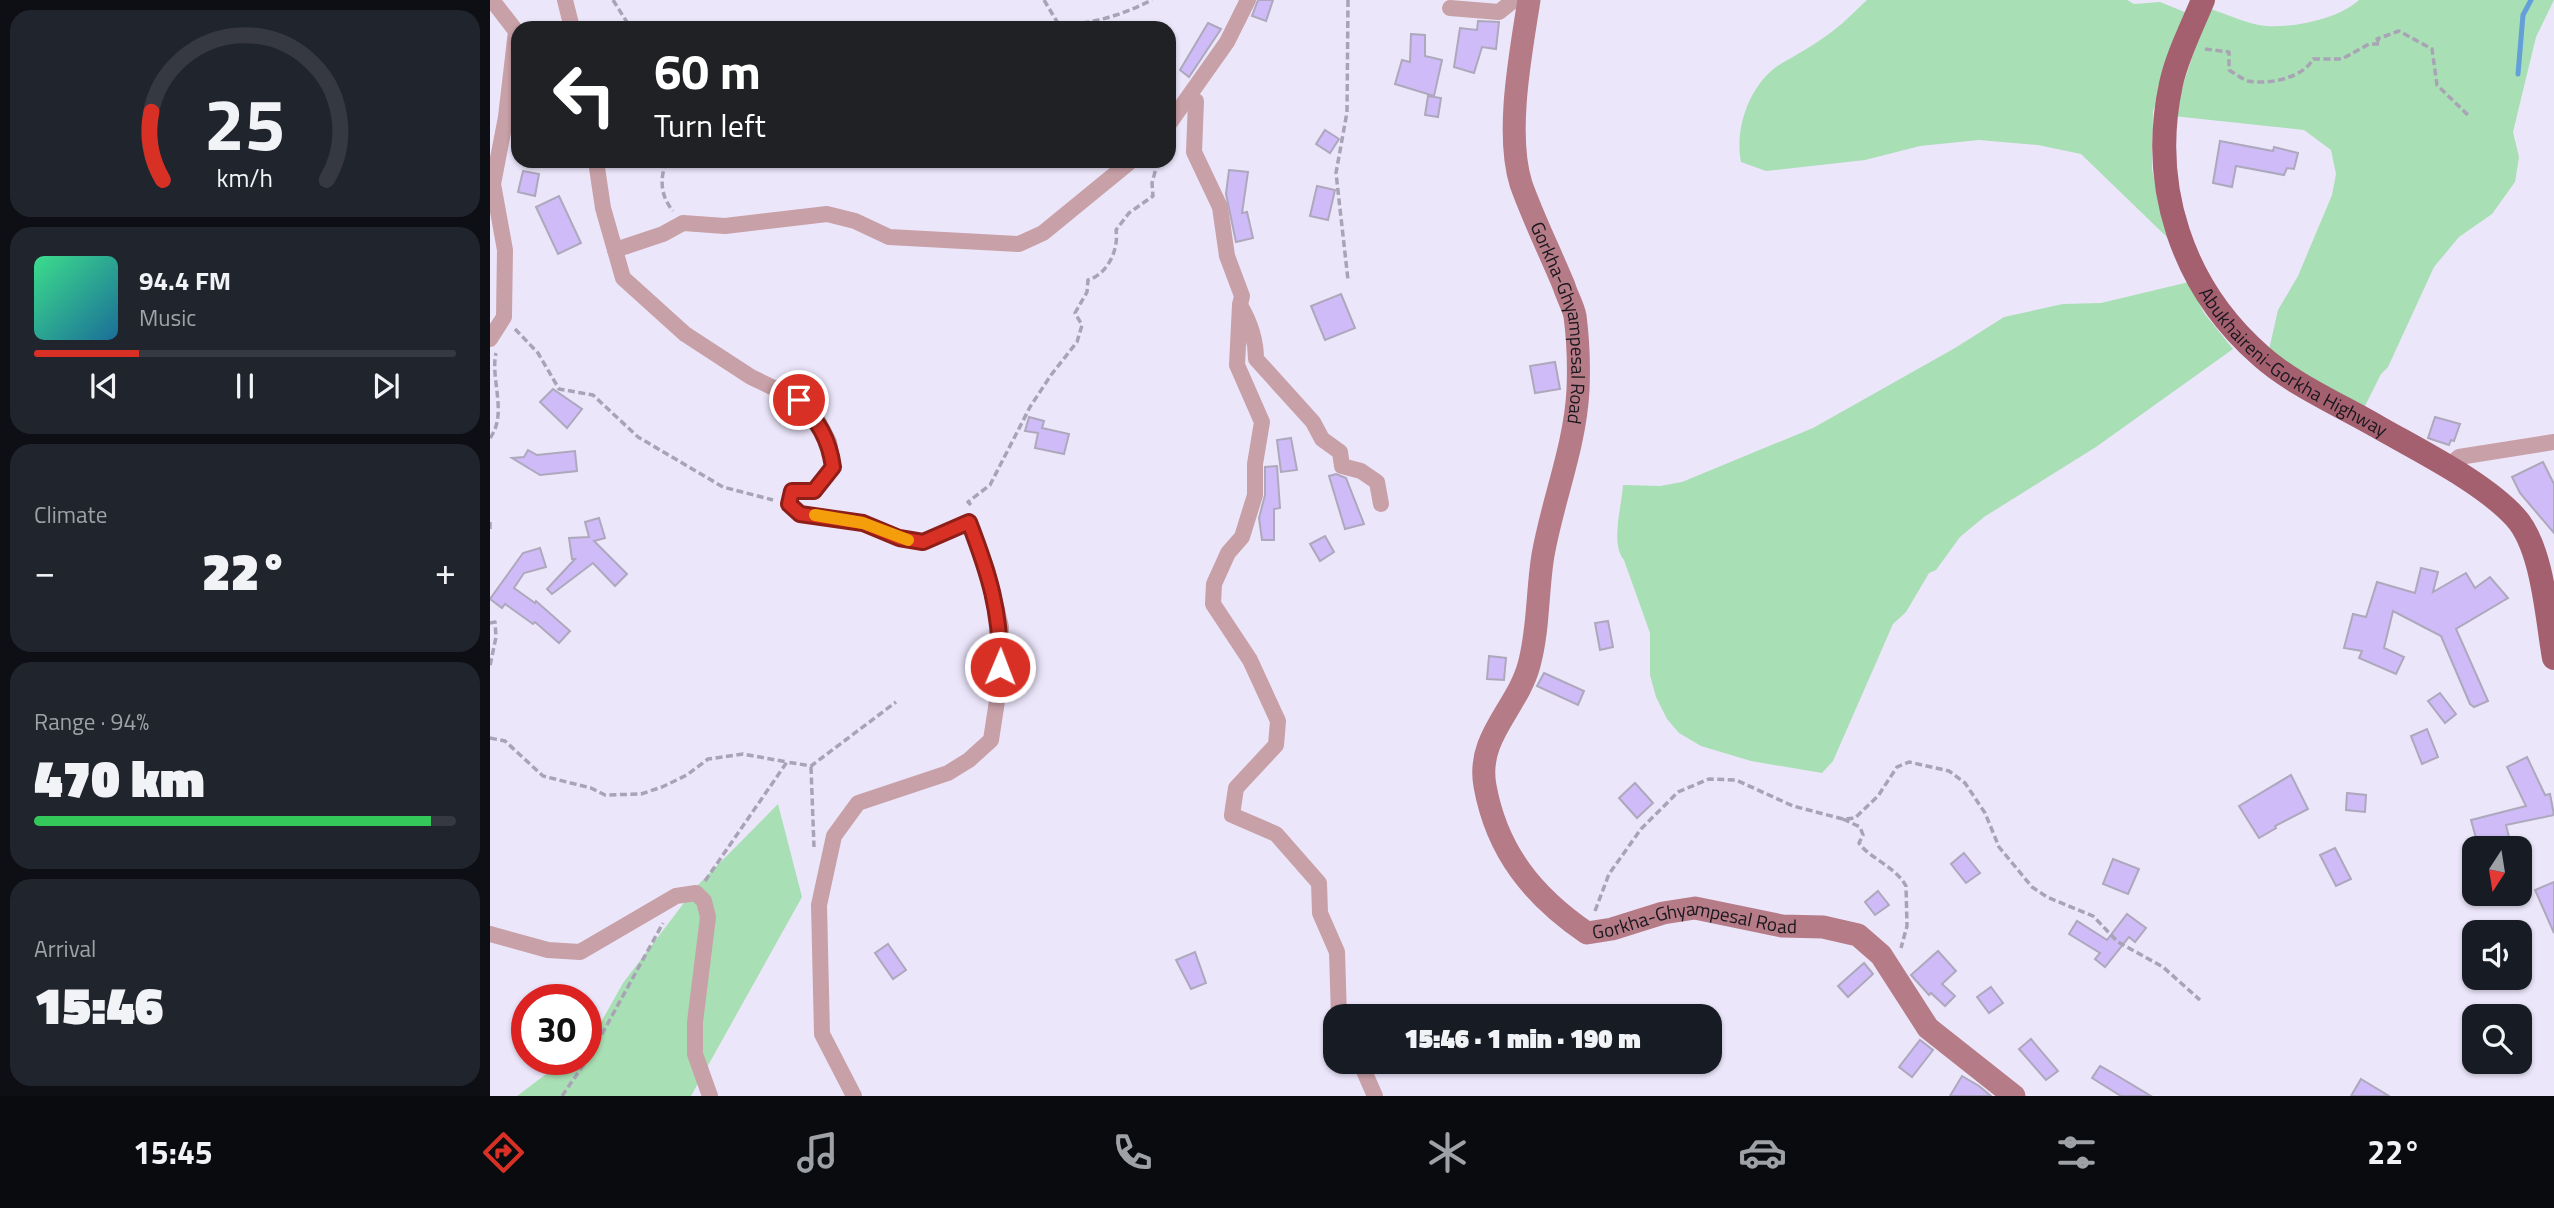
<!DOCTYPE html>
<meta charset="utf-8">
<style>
:root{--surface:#171b24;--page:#20242c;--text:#f1f3f6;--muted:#9ea1a6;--line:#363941;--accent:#d93025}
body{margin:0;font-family:"Titillium Web",sans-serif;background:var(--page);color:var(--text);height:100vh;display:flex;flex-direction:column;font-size:26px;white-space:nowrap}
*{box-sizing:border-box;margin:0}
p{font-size:23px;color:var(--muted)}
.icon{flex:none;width:38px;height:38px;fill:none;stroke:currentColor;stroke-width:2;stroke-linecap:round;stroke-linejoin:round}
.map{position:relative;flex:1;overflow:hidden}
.drawer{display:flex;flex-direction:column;gap:10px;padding:10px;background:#0d0f14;width:490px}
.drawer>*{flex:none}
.guide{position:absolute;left:21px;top:21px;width:665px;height:147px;border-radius:21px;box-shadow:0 2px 5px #0004;background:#202124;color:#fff;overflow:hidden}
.needle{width:46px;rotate:192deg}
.tools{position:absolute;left:1972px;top:836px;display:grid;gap:14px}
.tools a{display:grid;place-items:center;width:70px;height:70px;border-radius:14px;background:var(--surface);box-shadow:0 2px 5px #0004;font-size:35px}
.speed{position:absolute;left:21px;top:984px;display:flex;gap:14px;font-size:35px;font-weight:700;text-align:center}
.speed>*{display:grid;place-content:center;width:91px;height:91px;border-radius:50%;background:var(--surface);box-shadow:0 2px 5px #0004;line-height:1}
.speed .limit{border:10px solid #d22;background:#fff;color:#111}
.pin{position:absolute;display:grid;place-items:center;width:60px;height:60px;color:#fff;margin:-30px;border:4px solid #fff;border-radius:50%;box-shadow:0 2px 7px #0007}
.me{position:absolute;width:77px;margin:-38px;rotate:1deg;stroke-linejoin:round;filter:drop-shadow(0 0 5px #0008)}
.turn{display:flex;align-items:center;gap:24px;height:147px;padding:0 28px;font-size:32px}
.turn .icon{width:91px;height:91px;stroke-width:2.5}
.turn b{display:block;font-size:49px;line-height:60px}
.big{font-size:52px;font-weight:800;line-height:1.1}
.drawer .tile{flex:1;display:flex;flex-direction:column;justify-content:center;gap:10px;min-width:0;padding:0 24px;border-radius:21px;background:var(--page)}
.drawer .dial{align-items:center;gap:0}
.dial svg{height:182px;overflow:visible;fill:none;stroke:var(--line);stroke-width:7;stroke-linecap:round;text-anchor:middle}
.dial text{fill:var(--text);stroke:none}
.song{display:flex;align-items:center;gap:21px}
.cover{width:84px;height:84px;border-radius:10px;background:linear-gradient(135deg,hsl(150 70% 55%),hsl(200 70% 35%))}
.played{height:7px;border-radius:4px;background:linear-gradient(90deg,var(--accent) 25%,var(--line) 25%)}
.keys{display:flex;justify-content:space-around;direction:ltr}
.heat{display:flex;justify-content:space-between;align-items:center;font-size:38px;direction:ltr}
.charge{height:10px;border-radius:5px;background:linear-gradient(90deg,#34c759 94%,var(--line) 0)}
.trip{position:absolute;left:833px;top:1004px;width:399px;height:70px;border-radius:21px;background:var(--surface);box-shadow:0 2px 5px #0004;font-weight:800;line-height:70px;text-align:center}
.tab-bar{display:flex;height:112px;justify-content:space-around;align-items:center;background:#090b0e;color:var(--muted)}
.tab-bar .icon{width:49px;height:49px}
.tab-bar .selected{color:var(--accent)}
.tab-bar b{font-size:32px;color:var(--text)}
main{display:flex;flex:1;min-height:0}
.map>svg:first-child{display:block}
.green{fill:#a9dfb4}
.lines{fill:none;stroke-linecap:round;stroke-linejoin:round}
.stream{stroke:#63a0da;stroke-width:5}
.building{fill:#cebbf7;stroke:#aea8bc;stroke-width:2}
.path{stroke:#a9a4b5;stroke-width:3.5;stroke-dasharray:7 3.5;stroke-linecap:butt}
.street{stroke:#c8a0a7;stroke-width:16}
.secondary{stroke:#b57b86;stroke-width:23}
.primary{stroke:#a5606f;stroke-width:24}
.route-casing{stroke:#8d1f18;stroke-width:18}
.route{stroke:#d93025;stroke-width:12}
.slow{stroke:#f59e0b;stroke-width:12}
.labels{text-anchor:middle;stroke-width:5;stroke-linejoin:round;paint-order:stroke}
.street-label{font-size:19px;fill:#1a171f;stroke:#ece6fb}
</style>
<main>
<section class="drawer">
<div class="tile dial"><svg viewBox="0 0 100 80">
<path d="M14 69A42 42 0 1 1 86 69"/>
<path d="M14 69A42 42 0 0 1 9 39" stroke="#d93025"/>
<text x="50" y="56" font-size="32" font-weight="700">25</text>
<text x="50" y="72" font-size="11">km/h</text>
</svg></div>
<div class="tile">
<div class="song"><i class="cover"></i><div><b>94.4 FM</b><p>Music</p></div></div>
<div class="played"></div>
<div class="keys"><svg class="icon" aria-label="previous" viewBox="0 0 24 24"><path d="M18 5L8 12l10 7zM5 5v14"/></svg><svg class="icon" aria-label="pause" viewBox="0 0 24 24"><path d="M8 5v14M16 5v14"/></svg><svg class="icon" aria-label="next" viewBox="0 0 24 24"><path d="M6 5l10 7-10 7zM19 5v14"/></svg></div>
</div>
<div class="tile"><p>Climate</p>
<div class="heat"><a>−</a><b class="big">22°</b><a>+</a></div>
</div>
<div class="tile"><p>Range · 94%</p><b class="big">470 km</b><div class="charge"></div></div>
<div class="tile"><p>Arrival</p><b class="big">15:46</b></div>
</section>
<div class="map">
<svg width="2064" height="1096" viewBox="0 0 2064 1096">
<rect width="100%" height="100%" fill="#ece6fb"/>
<g class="green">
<path d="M1377,0h260l7,4 26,-2 32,13 -39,96 -1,59 19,71 -90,-87 -43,-9 -59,-5 -59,6 -55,14 -99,11 -25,-9c-7,-35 10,-82 43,-100 14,-8 28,-16 42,-26 15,-10 28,-24 41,-36z"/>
<path d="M1869,0h195l-18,37 -23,95 6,25 -4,25 -23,32 -33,23 -25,30 -46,100 -7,7 -18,36 -95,-56 10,-44 20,-34 34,-81 4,-21 -5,-24 -27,-20 -131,-14 35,-108c18,6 39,16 58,18 28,2 72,-7 93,-26z"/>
<path d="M1699,282l15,31 29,36 -137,98 -112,70 -24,20 -24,33 -7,3 -23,39 -13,12 -60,137 -11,12 -71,-12 -50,-15 -22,-13 -12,-14 -11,-22 -6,-22v-42l-26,-73c-14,-16 -2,-55 -1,-75l37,1 22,-4 131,-54 142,-80 49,-31 59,-13 38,-1z"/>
<path d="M288,804l24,93 -111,199h-174l49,-37h20v-22l14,-13 23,-41 73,-96z"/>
</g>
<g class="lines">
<path class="stream" d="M2028,74l5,-59 8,-15"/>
</g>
<g class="building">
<path d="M768,0h15l-7,21 -14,-5z"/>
<path d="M988,21l21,1 -3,27 -14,-2 -8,26 -20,-6 6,-39 17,2z"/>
<path d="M718,23l13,6 -32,48 -9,-7z"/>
<path d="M921,34l14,1v21l17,4 -8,36 -39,-12 7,-24 8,2z"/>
<path d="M938,96l13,2 -3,19 -13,-2z"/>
<path d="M835,130l14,9 -9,14 -14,-9z"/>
<path d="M1730,141l53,10 1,-4 24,6 -4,16 -7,-1 -3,7 -48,-9 -4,21 -19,-4z"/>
<path d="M739,170l19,2 -6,41 5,-1 6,26 -17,4 -10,-48z"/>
<path d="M33,171l16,3 -4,22 -17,-4z"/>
<path d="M827,186l18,4 -7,30 -18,-4z"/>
<path d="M69,196l22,47 -23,11 -22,-47z"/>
<path d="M851,294l14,34 -30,12 -14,-34z"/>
<path d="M1065,362l5,27 -25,4 -5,-27z"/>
<path d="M63,389l29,20 -15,19 -27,-26z"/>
<path d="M539,417l15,4 -2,7 27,6 -5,20 -29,-6 3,-15 -13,-2z"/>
<path d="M1945,417l25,7 -6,17 -3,-1 -2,5 -21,-7z"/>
<path d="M801,438l6,32 -16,2 -4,-32z"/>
<path d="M38,450l9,5 38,-4 2,20 -37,4 -28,-17 12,-1z"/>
<path d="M2053,462l11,22v49l-34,-40 -8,-16z"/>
<path d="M787,466l3,42 -6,1v31h-12l-3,-22 6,-23v-28z"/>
<path d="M846,474l10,4 18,46 -19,5 -16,-53z"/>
<path d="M109,518l6,20 -11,3 33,33 -12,12 -22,-23 -41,31 -5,-5 28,-30h-3l-3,-21 20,-1 -4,-15z"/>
<path d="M835,536l9,16 -14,9 -10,-17z"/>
<path d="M50,548l6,19 -22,6 -10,15 21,15 1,-2 34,30 -11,12 -24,-21 -2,2 -28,-20 -3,4 -12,-9 33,-46z"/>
<path d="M1931,568l17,4 -5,20 33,-19 9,15 15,-11 18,21 -52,31 32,72 -14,6 -4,-3 -29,-68 -48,-25 -9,37 20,9 -8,17 -37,-16 3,-7 -18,-3 9,-34 13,3 11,-35 38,11z"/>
<path d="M1118,621l5,26 -13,3 -5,-27z"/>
<path d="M999,656l17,2 -2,22 -17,-1z"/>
<path d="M1054,673l40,18 -6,14 -41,-19z"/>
<path d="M1950,693l16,21 -11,9 -17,-22z"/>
<path d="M1937,729l11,28 -16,7 -11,-28z"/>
<path d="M2037,757l18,38 5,-1 4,21 -48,10 6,24h-33l-8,-29 55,-14 -19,-39z"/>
<path d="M1801,775l17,34 -33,17 1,2 -17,10 -20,-32z"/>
<path d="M1145,783l18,20 -16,15 -18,-20z"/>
<path d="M1857,793l19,2 -1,17 -19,-2z"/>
<path d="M1845,848l16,31 -15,7 -16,-31z"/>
<path d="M1474,853l16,20 -14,10 -15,-19z"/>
<path d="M1623,859l26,10 -11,25 -25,-10z"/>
<path d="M2064,882v51l-19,-43z"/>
<path d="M1388,891l11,14 -14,10 -10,-13z"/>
<path d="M1637,914l19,14 -11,14 -6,-5 -24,30 -10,-8 5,-6 -31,-19 8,-13 30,19z"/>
<path d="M398,944l18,26 -13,9 -18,-26z"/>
<path d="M1448,951l18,20 -14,13 13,12 -10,10 -14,-13 -2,2 -18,-20z"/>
<path d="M705,952l11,31 -15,6 -15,-29z"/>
<path d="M1374,963l9,11 -25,23 -10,-11z"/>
<path d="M1501,987l12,16 -14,10 -12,-16z"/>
<path d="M1541,1039l27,32 -12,9 -27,-31z"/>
<path d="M1430,1040l13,10 -21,27 -13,-10z"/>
<path d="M1610,1066l11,6 40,24h-30l-29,-18z"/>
<path d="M1472,1076l17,10 12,10h-41z"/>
<path d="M1871,1079l28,17h-38z"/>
</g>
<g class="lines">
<g class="path">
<path d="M123,0l17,27"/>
<path d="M554,0l15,25c34,-1 63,-10 93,-25"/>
<path d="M858,0l-1,112 -11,61 12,107"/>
<path d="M1715,49l24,3v18c5,3 13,9 19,11 21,4 55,-3 65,-22h29l27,-15h11l-3,-5 22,-8 33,18 5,36 33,32"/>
<path d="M176,161c-6,19 -6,34 7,50"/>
<path d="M25,329l23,24 21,36 34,6 45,42 85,50 50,13"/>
<path d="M0,438c18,-24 0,-59 6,-85"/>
<path d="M481,505l-3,-3 22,-17 40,-78 21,-32 26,-33 5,-17 -7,-12 12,-21 1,-12c20,-6 31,-31 28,-50l13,-17 24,-17 -1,-13 6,-22"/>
<path d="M0,522v9"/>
<path d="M0,623l5,-1 1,15 -6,29"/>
<path d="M0,738l15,3 38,35 48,12 14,7 36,-1 21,-7 25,-12 21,-16 35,-5 44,8"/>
<path d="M321,767l3,80"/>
<path d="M1353,819l17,8 3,8 -4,8c10,15 36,23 47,43l1,40 -6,22"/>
<path d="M215,881l82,-119 24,4 85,-64"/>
<path d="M1105,911l14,-37 32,-45 37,-37 31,-13 27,1 57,26 50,13 12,-1 23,-22 19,-29 12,-5 40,9 16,12 20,30 14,34 33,40 15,10 46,19 25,26 45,25 37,33"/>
<path d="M72,1096l29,-42 72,-131"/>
</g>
<g class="street">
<path d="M75,0l7,28"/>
<path d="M960,8l49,4 15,-12"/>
<path d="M697,99l9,2 -2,51 26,55 7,49 15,40 -2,9c10,17 16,33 16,54l57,63 9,17 18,13 2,14 19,5 16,11 4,22"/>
<path d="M679,124l58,-82 21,-42"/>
<path d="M106,161l7,47 20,70 62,56 66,43 48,23 19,21 11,21 4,25 -19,24h-22l-3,13 11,10 63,9 36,15 24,4 46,-20 18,47 14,58 -2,61 -8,52 -22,20 -21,13 -90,30 -24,33 -15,69 3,129 32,62"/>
<path d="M125,250l48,-16 20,-11 42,3 102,-12 28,7 34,16 130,7 24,-11 88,-72"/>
<path d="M750,305l-3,60 25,57 -7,42v31l-13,42 -14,16 -14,31 -1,20 37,56 28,61 -2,24 -40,43 -4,27 44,19 43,49 1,30 17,39 2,65"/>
<path d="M0,339l14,-22 1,-67 -12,-66 13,-67 10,-86 -24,-31"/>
<path d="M1958,467l11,-10 95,-15"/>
<path d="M0,934l58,16 32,2 96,-56 20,-3 8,8 4,16 -13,105v32l15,42"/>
<path d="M870,1062l15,34"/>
</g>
<path class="secondary" id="s1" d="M1039,0c-8,52 -24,133 -8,184 12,34 29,68 43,102 3,10 9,20 11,30 3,23 4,51 3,74 -3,57 -25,109 -35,165 -6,36 -4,73 -14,110 -12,44 -53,72 -44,121 12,66 48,110 102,147l25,-4 51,-16 32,-5 87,18 41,1 35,8 23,20 47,73 86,68"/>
<path class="primary" id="s2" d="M1713,0c-11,27 -26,56 -32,84 -22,102 11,203 90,272 31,28 81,50 117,71 42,24 105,55 137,90 28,30 32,102 39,141"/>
</g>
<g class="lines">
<g class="route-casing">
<path id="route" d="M309,400c19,22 30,38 34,67l-19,24h-22l-3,13 11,10 63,9 36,15 24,4 46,-20c20,52 32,90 31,145"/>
</g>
<use href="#route" class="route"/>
<path class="slow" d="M325,515l48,8 45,17"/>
</g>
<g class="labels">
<g class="street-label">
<text dy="7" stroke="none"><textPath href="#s1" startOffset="332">Gorkha-Ghyampesal Road</textPath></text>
<text dy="7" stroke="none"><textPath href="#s2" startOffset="420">Abukhaireni-Gorkha Highway</textPath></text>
<text dy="7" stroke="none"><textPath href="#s1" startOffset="1108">Gorkha-Ghyampesal Road</textPath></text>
</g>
</g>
</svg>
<div class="tools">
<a><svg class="needle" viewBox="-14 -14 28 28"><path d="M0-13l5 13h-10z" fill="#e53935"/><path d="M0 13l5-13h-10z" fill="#9ea1a6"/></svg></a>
<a><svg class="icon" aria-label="sound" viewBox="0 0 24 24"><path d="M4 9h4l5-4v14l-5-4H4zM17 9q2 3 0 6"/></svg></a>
<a><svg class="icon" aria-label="search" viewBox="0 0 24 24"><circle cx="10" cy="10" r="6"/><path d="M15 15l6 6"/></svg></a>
</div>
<div class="speed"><div class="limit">30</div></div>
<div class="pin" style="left:309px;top:400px;background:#d93025"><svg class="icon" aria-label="arrive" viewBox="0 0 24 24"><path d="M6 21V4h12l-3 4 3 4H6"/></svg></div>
<svg class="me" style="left:510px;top:667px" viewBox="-20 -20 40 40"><circle r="17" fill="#d93025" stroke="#fff" stroke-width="3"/><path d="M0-11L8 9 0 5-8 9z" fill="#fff"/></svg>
<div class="trip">15:46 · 1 min · 190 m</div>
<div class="guide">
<div class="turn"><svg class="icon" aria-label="left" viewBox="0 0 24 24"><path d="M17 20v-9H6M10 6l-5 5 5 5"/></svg><div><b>60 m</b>Turn left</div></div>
</div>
</div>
</main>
<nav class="tab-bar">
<b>15:45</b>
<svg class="icon selected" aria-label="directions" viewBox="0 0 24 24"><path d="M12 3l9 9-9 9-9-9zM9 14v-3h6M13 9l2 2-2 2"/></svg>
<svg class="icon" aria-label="music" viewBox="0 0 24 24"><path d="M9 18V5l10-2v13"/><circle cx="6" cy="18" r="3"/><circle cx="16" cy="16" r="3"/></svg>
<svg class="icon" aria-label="phone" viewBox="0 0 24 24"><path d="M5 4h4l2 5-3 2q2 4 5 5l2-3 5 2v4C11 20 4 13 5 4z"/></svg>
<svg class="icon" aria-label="climate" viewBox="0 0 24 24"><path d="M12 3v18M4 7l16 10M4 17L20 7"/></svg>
<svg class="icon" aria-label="car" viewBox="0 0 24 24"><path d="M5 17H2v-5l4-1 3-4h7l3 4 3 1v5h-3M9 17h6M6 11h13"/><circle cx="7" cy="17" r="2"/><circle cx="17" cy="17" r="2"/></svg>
<svg class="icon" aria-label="filters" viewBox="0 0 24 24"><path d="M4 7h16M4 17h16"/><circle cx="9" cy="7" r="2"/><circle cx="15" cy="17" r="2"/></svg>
<b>22°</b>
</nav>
